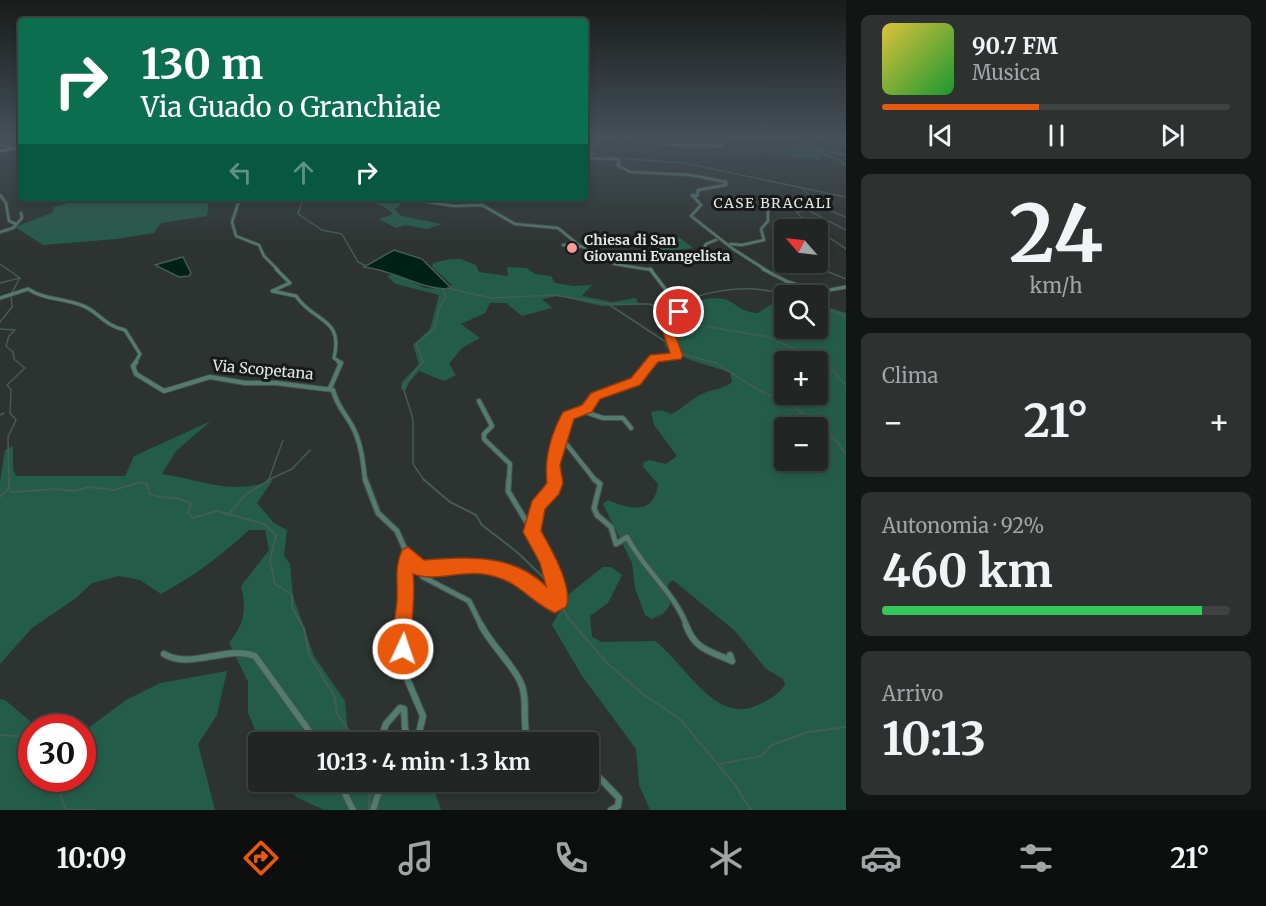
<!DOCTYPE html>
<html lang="it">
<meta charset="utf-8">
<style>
:root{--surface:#212624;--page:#2d3231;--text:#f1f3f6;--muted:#a2a5a6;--line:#3e4341;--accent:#ea580c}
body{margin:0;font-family:Merriweather,serif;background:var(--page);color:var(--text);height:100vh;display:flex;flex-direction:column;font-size:22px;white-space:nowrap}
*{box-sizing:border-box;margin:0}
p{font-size:20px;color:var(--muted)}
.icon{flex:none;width:33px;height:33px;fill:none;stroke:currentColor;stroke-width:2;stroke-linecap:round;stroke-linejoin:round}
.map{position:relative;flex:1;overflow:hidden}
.details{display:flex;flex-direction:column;gap:15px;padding:15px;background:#121514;width:420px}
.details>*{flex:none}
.top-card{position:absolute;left:18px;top:18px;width:570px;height:183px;border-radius:6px;box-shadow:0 3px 9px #0003,0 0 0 2px var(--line);background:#0b6e4f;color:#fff;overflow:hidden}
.needle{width:39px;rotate:298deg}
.buttons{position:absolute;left:774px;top:219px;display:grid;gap:12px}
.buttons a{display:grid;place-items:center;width:54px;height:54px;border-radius:6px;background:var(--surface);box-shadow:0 3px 9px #0003,0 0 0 2px var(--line);font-size:30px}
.speed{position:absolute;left:18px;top:714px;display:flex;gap:12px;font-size:30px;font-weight:700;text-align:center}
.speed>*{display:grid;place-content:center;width:78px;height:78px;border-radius:50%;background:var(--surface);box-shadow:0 3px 9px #0003,0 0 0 2px var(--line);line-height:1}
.speed .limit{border:9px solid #d22;background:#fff;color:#111}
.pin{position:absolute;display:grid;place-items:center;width:51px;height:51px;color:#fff;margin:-26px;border:3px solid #fff;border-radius:50%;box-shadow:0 2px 6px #0007}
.me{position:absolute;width:66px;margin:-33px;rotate:3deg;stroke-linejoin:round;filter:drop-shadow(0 0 4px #0008)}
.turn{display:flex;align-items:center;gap:21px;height:126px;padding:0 24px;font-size:27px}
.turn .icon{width:78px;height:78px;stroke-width:2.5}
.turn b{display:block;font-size:42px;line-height:51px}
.lanes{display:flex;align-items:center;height:57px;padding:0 24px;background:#0003;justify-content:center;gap:30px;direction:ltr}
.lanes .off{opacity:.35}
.big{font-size:45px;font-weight:700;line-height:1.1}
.details .tile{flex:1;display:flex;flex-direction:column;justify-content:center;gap:9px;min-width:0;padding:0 21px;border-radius:9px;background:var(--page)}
.details .dial{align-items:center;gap:0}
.dial b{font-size:78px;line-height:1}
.song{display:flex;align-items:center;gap:18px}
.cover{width:72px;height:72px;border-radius:9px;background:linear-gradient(135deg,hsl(50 70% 55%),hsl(130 70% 35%))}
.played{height:6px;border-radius:3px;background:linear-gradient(90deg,var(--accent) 45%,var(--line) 45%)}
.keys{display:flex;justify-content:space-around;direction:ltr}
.heat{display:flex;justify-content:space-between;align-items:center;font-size:33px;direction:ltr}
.charge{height:9px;border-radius:4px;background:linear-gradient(90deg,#34c759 92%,var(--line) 0)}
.trip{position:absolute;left:248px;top:732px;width:351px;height:60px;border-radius:6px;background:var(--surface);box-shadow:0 3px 9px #0003,0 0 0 2px var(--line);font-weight:700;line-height:60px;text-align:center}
.tab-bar{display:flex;height:96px;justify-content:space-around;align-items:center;background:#0d0f0e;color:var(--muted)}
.tab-bar .icon{width:42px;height:42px}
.tab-bar .on{color:var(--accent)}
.tab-bar b{font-size:27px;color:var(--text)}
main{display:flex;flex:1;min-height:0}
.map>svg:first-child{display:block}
.green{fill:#245c4a;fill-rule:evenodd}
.water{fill:#002116;stroke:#445c54;stroke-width:1.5}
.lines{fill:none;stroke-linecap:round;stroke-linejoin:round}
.stream-far1{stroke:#445c54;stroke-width:1.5}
.stream{stroke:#445c54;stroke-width:2}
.minor-far4-casing{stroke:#49504d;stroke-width:4}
.minor-far3-casing{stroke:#49504d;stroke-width:4.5}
.minor-far2-casing{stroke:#49504d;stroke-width:6}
.minor-far1-casing{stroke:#49504d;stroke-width:7}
.minor-casing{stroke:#49504d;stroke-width:8}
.secondary-casing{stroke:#49504d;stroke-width:4.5}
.minor-far4{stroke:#527c6d;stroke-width:2}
.minor-far3{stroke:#527c6d;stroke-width:3}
.minor-far2{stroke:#527c6d;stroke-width:4}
.minor-far1{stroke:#527c6d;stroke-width:4.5}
.minor{stroke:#527c6d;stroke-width:6}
.secondary{stroke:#62a78e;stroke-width:3}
.route{fill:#ea580c;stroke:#983908;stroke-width:1.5}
.poi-dot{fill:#f59b9c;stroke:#171a18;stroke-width:2}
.labels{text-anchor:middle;stroke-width:6;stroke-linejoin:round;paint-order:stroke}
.far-neighbourhood-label{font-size:14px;letter-spacing:1.5px;fill:#e2e7e5;stroke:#171a18}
.far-poi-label{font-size:14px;font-weight:bold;fill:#e2e7e5;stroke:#171a18;text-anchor:start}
.street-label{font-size:15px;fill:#e2e7e5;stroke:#171a18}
</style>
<main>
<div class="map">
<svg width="846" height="810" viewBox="0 0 846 810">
<rect width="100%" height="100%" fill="#2c3330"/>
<g class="green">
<path d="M809,143l15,7 22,3v4l-26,-5 26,10v4l-6,-3v-2l-16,-5 -6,4 -36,-5 9,-3 -9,-8 31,5 -7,-5z"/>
<path d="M80,198h117l12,2 -2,16 -46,7 -7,10 -38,6 -73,6 -28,-18 39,-15 -1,-5 28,-7z"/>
<path d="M363,198h23l16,6 -7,5 6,7 41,8 -15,5 -22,-4 -9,3 -17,-9 14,-5 -7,-6z"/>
<path d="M679,237l14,11 -30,4 -13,-11z"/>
<path d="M450,259h11l15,6 3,7 29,4 -1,-9 20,1 8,6 16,2 4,7 18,3 19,-1 -10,11 30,6 24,-4 3,7 -37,1 -44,-10 -16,3 10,9 -30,8 -16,-13h-16l-5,10 -24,11 19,14 -18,10 -13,16 7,11 -12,6 -25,-10 -9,10 -5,10 -4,-2 1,-7 17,-18 -6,-19 17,-16 9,-34 -43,-11 -9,-8 7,-2 31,14 25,2 1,-6 -19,-17 1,-4z"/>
<path d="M784,296v32h34v-24l28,9v497h-196l-11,-25 -3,-36 -54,-73 -30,-51 17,-31 34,-27h8l11,8 -14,28 -18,13 2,21 10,5 53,-1c30,22 61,87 105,63 11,-6 19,-9 25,-20l-2,-5 -17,-10 -31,-38 -62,-51 -5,4 2,21 -7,9 -11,5 -7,-4 -10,-27 -3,-25 -29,-59 5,-4c21,9 46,16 50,-16l-15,-17 1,-5 6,-2 16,4 11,-8 -23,-31 -3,-13 11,-2 9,4c13,-6 18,-14 31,-20 12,-6 16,-2 30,-12l-2,-9c-21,-9 -48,-12 -65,-27v-11l7,-25c14,-6 36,-14 51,-11 12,2 16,13 35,14zM784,362h34v32h-34zM784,428h34v32h-34z"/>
<path d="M211,421l-36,31 -13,22c42,6 69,22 111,6l-16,23 17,20 13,7 -3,25 6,9 3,32 21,60 31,45 3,33 17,8h-105l-12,-29v-31l-19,-39c15,-19 18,-33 12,-57l28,-36 -4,-20h-16c-27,25 -55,46 -88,64l-21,-14 -21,-4 -27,7 -16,15 -44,30 -32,36v-182l5,-32 8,-4v23l3,7h109l9,-20z"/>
<path d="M227,671l-10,44 -19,29 17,66h-215v-111l5,1 32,27 -5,1v50h50l1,-46 43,-32 34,-17z"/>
<path d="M285,782h139l10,7 7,21h-117l-28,-13z"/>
</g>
<g class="water">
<path d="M394,250l28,9 28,28 -1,2c-31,0 -55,-19 -85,-22z"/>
<path d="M183,257l8,16 -2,3 -10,1 -24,-12z"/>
</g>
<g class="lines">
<g class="stream-far1">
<path d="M811,149l35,14"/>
<path d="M817,150l29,5"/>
<path d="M601,157l83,6 162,34"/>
<path d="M803,189l18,18 25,10"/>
<path d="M303,198l-5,16 24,16 20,4 16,28 8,4"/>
<path d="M810,211l36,19"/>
<path d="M807,224l9,6"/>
<path d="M803,230l3,-6 -9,-12 23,-6"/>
<path d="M818,230l28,19"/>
<path d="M814,262l5,6 27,11"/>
<path d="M0,264l20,14 -9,16 1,13 -12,15"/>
<path d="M0,283l20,-5"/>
<path d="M447,288l44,10 64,-3 53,9 58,38 8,10 42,11 44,28 30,13 43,33 13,17"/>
<path d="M698,296c29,-8 61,-11 90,0"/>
<path d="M609,304h40l13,4 23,15 84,14 60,29 17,19"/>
<path d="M654,306l9,-5 30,-3"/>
<path d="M818,306l28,10"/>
<path d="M0,329l15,1 -6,6 -3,10 7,6 1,7 11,9 -18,17 4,5 -1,23 6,7 -8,17 1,43"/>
<path d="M0,415l4,-2"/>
<path d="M269,479l14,-39"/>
<path d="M268,480l24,-11 18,-19"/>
<path d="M424,480l-11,-16v-45l-10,-32 20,-26 -7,-17 18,-15 6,-23 6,-8 -3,-8"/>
</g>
<g class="stream">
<path d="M9,479v9"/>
<path d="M423,479l27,23 26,13 6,10 35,27 26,25 26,42 38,44 37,32 36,24 55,66 16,25"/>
<path d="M9,489l2,3 45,-3 17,2 17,-4 24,3 27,-8 6,2 2,9c14,8 29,1 42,11l-3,9 5,5 24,-7 47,13 12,11 -6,25 5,24 17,11v13l12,20 5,27 25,40 3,19 20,28"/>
<path d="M0,497l8,-8"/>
<path d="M228,515l17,-20 26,-16"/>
<path d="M0,735l32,2"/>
<path d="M720,764l41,-8 11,-11 36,-13 38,-5"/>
<path d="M54,778l12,32"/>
<path d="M70,810h25"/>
<path d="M369,810l1,-28"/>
</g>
<g class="minor-far4-casing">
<g id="minor-far4">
<path d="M616,136l55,9 51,1 -1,-10"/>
<path d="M799,136l38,4 9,4"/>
<path d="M585,137l10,-1"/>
<path d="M585,141l12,4 -8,4 4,5 -4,3"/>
<path d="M0,145l21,4"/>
<path d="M586,158l31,1 3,3 -3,3 13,7 61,3 35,7v3l-28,5 -1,6 -5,-1 9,10 -10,11 42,33 33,21"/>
<path d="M0,195l6,8 3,18 7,3"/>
<path d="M240,198l-8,24 4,14 23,9 5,11 14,14"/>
<path d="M400,198l54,8 28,-1 33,19 43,4 22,18 30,10 49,4 34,-2 7,-4 6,-10 10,-4"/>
<path d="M0,232l13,-4 9,-10 -1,-5"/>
<path d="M730,244l12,1 22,-5 -3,-11 7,-8v-11l9,-8"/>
<path d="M563,245l17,2"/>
<path d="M610,256l4,8 38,6"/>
</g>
</g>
<g class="minor-far3-casing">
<g id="minor-far3">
<path d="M276,269l14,14 -18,8 24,5c18,27 48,21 38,62l7,5"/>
<path d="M650,269l16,21 32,7 -19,15 -11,20 9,24 -22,2 -4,5"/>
<path d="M763,269l25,13 31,10 27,-5"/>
<path d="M0,298l28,-9c17,11 35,9 53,16 18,6 21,20 44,25l15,24 -5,9"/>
</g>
</g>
<g class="minor-far2-casing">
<g id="minor-far2">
<path d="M136,362l-3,4 3,8 28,17 46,-14 35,6h31l57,7c3,14 11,22 18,34 10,17 12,37 14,56"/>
<path d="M330,388l11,-25 -2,-1"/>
<path d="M479,401l13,25 -8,8v5l26,25 -1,16"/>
<path d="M582,411l21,7h20l8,10"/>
<path d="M560,436l35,44"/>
<path d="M555,480l-3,-15 16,-50 19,-6c12,-26 32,-15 50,-28 5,-4 10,-13 15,-19"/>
</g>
</g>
<g class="minor-far1-casing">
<g id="minor-far1">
<path d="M365,479l13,34 19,18 11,25 15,21 46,24 13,26"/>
<path d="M509,479l-1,12 24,40"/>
<path d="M594,479l6,5 -6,24 3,7 14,12 5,17 11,-7c17,33 49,57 60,90"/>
<path d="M416,566l9,3 42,-4 26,3 30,10 32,25 4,-3 -10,-40 -17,-28 6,-26 17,-23 -1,-4"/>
<path d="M403,627c3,-24 0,-48 5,-71"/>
</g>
</g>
<g class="minor-casing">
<g id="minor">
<path d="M481,625c10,20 29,36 39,56 9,18 1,42 8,61"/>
<path d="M686,625c9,25 24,26 46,36l-2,-6"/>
<path d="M164,654c27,16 61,-9 91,2l62,86"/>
<path d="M380,742l6,-18 14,-16 4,1 1,20 4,9h5l5,-5 4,-17 -15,-35 -6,-43 1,-13"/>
<path d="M588,766l31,32 -1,8 -7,4"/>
<path d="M339,782l14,28"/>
<path d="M373,810l9,-28"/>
</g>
</g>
<g class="secondary-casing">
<path id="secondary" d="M0,151l21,-4"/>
</g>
<use href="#minor-far4" class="minor-far4"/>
<use href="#minor-far3" class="minor-far3"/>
<use href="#minor-far2" class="minor-far2"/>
<use href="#minor-far1" class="minor-far1"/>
<use href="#minor" class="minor"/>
<use href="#secondary" class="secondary"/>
</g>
<linearGradient id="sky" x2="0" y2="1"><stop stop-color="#181c1a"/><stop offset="0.55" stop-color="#455059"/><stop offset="1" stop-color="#455059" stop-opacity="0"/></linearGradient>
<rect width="846" height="249" fill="url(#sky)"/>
<path class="route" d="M675,309l10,3 -11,20 9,24 -2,3 -23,3 -18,23 -40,14 -8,13 -18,7 -14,46 3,18 -4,11 -14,15 -4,22c10,17 33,57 25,76l-11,6c-29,-13 -35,-34 -73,-39 -23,-3 -47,8 -69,0 3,24 -2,40 -1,63 0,8 1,12 -2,19l-7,3 -7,-3c-8,-19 0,-36 1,-56 1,-19 -3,-32 5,-50l6,-3 16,13c44,-3 88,-7 122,26l-6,-23 -17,-31 9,-31 15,-18c-3,-25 4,-49 16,-71l19,-7 9,-12 40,-15 19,-23 20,-2 -7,-21z"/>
<circle class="poi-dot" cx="572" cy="248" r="6"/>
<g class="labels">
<g class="far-neighbourhood-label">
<text x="773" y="208">CASE BRACALI</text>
</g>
<g class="far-poi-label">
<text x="584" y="245">Chiesa di San<tspan x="584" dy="16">Giovanni Evangelista</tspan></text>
</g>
<g class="street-label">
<text transform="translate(263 370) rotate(5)" y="5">Via Scopetana</text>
</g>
</g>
</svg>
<div class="buttons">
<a><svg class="needle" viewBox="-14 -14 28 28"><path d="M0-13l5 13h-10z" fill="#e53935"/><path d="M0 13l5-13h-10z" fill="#a2a5a6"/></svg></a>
<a><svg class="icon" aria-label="search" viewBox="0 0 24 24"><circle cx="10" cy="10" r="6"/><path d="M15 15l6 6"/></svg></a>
<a>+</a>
<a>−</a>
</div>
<div class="speed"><div class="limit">30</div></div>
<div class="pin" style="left:679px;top:312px;background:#d93025"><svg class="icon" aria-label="arrive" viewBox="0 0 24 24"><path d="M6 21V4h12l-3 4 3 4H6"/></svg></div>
<svg class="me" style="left:403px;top:649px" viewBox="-20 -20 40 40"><circle r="17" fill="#ea580c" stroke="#fff" stroke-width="3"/><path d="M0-11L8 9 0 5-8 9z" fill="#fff"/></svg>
<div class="trip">10:13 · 4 min · 1.3 km</div>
<div class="top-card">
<div class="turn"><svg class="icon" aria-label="right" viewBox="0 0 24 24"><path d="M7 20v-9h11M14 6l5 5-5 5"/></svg><div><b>130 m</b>Via Guado o Granchiaie</div></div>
<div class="lanes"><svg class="icon off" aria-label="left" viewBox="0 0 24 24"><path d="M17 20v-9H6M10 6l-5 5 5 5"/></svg><svg class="icon off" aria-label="ahead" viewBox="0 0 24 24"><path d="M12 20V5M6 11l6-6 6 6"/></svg><svg class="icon" aria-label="right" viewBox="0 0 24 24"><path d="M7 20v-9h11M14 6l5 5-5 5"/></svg></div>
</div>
</div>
<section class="details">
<div class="tile">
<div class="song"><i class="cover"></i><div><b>90.7 FM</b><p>Musica</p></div></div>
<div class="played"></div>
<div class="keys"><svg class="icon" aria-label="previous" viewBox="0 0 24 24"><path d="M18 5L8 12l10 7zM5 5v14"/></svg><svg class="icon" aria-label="pause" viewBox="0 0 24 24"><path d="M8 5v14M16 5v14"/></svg><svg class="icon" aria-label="next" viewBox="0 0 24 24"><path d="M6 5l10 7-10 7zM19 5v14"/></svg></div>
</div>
<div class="tile dial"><b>24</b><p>km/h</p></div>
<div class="tile"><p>Clima</p>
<div class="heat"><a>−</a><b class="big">21°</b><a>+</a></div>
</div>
<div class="tile"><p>Autonomia · 92%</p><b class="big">460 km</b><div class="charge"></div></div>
<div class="tile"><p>Arrivo</p><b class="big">10:13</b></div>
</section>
</main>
<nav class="tab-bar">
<b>10:09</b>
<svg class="icon on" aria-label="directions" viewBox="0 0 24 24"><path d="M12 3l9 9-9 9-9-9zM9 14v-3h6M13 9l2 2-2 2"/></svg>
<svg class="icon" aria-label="music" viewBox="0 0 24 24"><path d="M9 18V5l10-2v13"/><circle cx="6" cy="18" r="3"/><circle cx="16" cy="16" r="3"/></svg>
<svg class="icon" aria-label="phone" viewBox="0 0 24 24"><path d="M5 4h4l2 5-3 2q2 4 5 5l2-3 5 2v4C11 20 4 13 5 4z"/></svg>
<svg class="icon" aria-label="climate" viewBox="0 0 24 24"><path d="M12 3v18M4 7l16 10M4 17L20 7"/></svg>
<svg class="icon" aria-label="car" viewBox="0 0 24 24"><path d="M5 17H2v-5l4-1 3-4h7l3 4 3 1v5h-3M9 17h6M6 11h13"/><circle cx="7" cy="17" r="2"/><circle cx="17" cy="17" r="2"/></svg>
<svg class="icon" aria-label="filters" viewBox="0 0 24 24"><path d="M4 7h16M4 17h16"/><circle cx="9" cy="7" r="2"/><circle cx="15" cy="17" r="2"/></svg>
<b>21°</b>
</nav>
